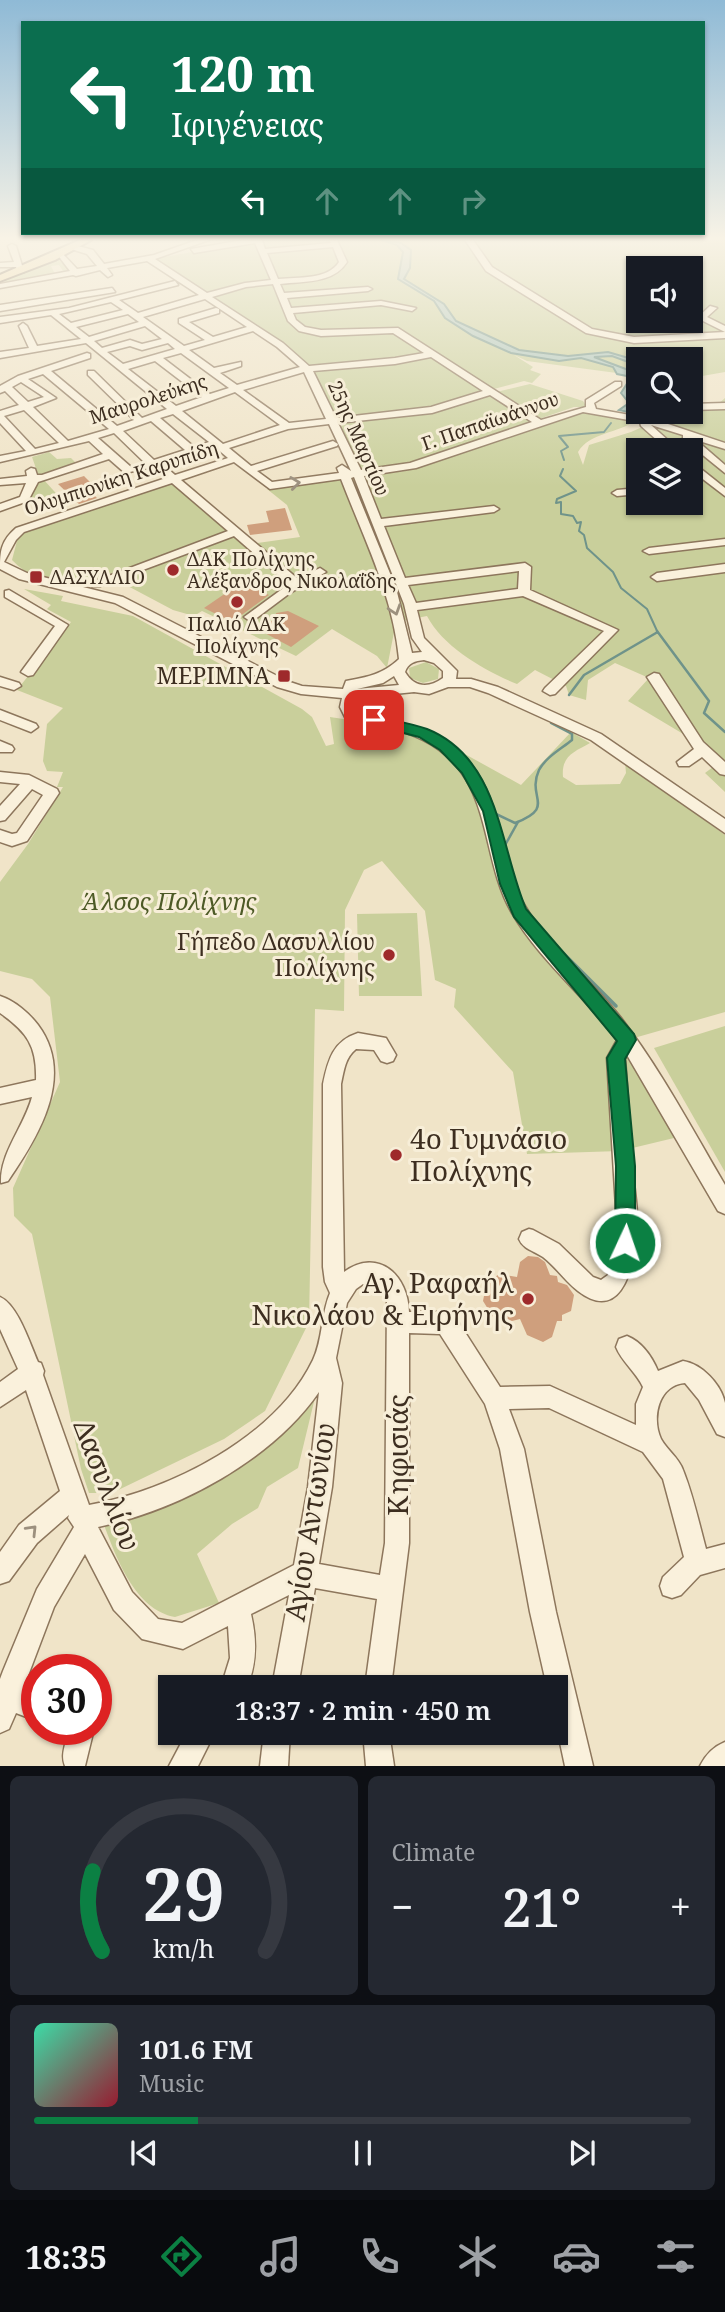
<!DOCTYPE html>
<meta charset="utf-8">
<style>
:root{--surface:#171b24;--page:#242831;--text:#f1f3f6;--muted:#9ea1a6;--line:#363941;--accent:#0b8043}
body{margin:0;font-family:"Noto Serif",serif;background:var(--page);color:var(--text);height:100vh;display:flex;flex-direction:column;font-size:26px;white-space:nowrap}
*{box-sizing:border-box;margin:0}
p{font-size:23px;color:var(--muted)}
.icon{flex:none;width:38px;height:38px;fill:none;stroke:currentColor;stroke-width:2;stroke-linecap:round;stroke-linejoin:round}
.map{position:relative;height:1766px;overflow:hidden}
.side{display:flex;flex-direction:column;gap:10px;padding:10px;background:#0d0f14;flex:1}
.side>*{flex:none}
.hud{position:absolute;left:21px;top:21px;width:684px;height:214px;border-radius:0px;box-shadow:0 2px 5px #0004;background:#0b6e4f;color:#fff;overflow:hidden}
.fabs{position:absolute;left:626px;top:256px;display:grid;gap:14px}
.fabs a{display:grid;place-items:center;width:77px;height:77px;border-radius:0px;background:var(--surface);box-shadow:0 2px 5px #0004;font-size:35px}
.speed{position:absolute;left:21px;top:1654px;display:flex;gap:14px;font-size:35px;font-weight:700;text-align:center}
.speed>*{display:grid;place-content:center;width:91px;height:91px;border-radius:50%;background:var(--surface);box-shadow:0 2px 5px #0004;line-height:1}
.speed .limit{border:10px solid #d22;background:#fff;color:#111}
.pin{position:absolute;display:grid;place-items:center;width:60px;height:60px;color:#fff;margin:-30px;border-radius:14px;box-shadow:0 4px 10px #0006}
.me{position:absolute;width:77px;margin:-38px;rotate:3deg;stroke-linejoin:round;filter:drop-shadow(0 0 5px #0008)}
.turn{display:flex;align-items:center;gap:24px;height:147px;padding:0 35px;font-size:32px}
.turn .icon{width:91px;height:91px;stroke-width:2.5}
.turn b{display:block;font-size:49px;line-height:60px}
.lanes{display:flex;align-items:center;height:66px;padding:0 35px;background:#0003;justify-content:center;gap:35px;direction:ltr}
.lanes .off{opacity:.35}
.big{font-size:52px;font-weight:600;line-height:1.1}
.side .tile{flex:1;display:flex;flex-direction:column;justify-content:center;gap:10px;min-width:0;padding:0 24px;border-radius:10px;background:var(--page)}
.side .dial{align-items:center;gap:0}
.dial svg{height:182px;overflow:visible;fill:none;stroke:var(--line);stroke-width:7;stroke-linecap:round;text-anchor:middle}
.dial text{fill:var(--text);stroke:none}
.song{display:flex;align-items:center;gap:21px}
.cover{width:84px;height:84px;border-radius:10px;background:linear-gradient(135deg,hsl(160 70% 55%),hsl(350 70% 35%))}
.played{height:7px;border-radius:4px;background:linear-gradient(90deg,var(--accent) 25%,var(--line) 25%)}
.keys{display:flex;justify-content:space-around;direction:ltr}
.heat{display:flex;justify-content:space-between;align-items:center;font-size:38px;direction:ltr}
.side .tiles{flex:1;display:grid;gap:10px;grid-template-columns:1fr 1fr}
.tile:last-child{grid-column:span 2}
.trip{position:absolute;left:158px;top:1675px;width:410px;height:70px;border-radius:0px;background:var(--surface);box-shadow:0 2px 5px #0004;font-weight:600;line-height:70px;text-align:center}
.menu{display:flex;height:112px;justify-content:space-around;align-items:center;background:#090b0e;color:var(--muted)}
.menu .icon{width:49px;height:49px}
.menu .on{color:var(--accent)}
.menu b{font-size:32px;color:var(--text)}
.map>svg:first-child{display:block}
.green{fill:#c9cf9b;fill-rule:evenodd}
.water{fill:#a9c4bc;stroke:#6f938a;stroke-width:2}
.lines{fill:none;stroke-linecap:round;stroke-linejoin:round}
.stream-far2{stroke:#6f938a;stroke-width:2}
.stream-far1{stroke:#6f938a;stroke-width:2.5}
.stream{stroke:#6f938a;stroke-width:3.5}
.building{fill:#cf9f7d}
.minor-casing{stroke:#8d765c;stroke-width:3}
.major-casing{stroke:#5b4430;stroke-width:4}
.minor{fill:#faf1dc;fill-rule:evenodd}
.major{fill:#f3d9a0;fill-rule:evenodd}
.oneway{stroke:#9c907e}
.route{fill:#0b8043;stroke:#07532c;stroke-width:2}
.poi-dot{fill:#9e2a2b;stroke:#f7eed8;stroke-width:2.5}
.labels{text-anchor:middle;stroke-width:6;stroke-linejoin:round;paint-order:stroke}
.far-street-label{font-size:19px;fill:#3d2e20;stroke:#f7eed8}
.far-poi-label{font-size:19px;fill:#3d2e20;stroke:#f7eed8;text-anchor:start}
.poi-label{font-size:23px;fill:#3d2e20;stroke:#f7eed8;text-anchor:end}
.park-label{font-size:23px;font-style:italic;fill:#4d5a26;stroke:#f7eed8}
.near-poi-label{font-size:28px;fill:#3d2e20;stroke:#f7eed8;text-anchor:start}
.near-street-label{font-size:28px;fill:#3d2e20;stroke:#f7eed8}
</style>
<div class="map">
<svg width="725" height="1766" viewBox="0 0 725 1766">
<rect width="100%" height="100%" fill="#f0e4c8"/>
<g class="green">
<path d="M260,240h465v132l-34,6v-19h-52v17l-112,-15 -13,-6 19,12 -3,3 11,4 -9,9 -8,-2 -34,9 -2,4 42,-10 53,17 4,6h-13l-158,54 -56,11 -20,-49 -33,-58 -24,-20 -130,-86zM639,268h52v52h-52z"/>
<path d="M61,257l12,15 -8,2 -6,-9 -8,1 5,10 -51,7 -3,-3z"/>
<path d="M725,398v394l-20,-19 8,-6 -8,-20 -77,-46 21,-23 -34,-15 -27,17 -2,20 -17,-5 -3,-9 -31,-16 -18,14c-32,-13 -74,-37 -90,-68l-31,6 -9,46 -10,-12 -45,-27 -36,27 -94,-45 -8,5 -21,-6 -66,-35c-32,12 -71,11 -95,-15l6,-23 6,-6 148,-51 71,65 57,-8 -13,-32 -20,-16 138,-18 177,-59 54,8c-18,14 -46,12 -58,32l5,13 6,-20 42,-13 18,-8 15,-13h27v-4l27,-3zM639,450h52v52h-52z"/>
<path d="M49,452l8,7 14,-1 6,6 -38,13 -7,-20z"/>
<path d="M43,479l21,23 -36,2 10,-24z"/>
<path d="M24,589l39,7 -2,5 72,15 169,93 10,8 14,29 8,-2 -4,-27 59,9 30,10 30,21 14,-4 58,32 50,-53 19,11c-16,9 -29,13 -27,34l13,8 44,-1 6,-11 -1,-11 100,73v177l-98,28c13,36 37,63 47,98l-54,13 -93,3 -14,-82 -59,-65 2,-18 -21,-9 -10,-69 -43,-50 -18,9 -19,40 -1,101 -29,-2 -6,313 -44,89 -41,28 -112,54h-23l-8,-24 -49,-235 -18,-18 -1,-28 47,-106 -10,-85 -18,-18 -32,-8v-89l28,-38 35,-57h-6l6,-15 -16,-1 -4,-10 4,-37 16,-16 -46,-18 54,-68 -24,-13 4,-4z"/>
<path d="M426,662l13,7 -1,10 -15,4 -13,-5 -1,-10z"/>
<path d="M417,913l5,83h-63l-2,-82z"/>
<path d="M725,1026v146l-71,-124z"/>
<path d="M319,1381l-21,87 -31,19 -9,21 -26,16 -35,30 22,49 -44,14c-40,-7 -59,-60 -71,-92 43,-9 88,-24 123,-53 33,-27 62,-61 92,-91z"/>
</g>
<path class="water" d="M381,240l20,3 10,7 -1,18 -6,11 40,25 12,17 63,29 49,6 40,-4 31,9v5l-27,-10 -18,1 45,17v10l-5,2 -3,10 8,6v5l-11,5 -9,-2 10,-7 -8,-10 7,-11 9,-4 -20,-4 -4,-7 -32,-9 -22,3 -48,-8 -38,-17 -28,-18 -11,-17 -36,-22 5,-27 -6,-7z"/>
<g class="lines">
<g class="stream-far2">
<path d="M564,460l-3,-9 7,-4 -9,-11 45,-4 7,-9"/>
<path d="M563,469l-3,7 16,15 -19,8 -1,4 5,-1v12l12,2 4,7 4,-1 -2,9 5,4 3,13 26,24 8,16 26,21 11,24"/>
</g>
<g class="stream-far1">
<path d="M657,631l52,70 -5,12 21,19"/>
<path d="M569,695l15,-20 72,-42"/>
<path d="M494,813l21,10c42,-16 11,-25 24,-53 7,-13 22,-21 33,-30v-6l-21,-11"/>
<path d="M518,822l-14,25 16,50"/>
</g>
<path class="stream" d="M542,932l74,74"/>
</g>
<g class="building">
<path d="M84,476l7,7 -7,2 13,13 -18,6 -21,-20z"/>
<path d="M285,508l7,22 -42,5 -3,-10 22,-3 -3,-11z"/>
<path d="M242,582l27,13 -37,27 -28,-14z"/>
<path d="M288,611l31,15 -28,21 -30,-16v-6l16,-6 -1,-6z"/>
<path d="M528,1256l10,1 7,5 5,13 7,1 1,6 9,3 7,10 -3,16 -9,4v6h-5l-5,16 -9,5 -16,-7 -7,-16 -12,3 -15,-5 -10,-16 4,-20 13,-7 17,3 3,-15z"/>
</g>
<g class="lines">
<g class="minor-casing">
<g id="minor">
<path d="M197,240h12l-54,19 52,34 38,-10 26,-3 -16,-37 -61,10 -3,-4 52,-9h19l3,9 66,-6 -2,-3h8l10,22c-14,22 -43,19 -67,22l4,9 84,-6 4,2 -4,2 -81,7 4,10 90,-7 35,7 -4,3 -31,-6 -88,8 3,7 9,7 16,3 77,-2 143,92 45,-13v-7l29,-18h6v4l-27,17 2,6 51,9 8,-7h12l-11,9 69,23v6l-29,-9 29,25v8l-42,-34v-4l-32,-10 28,25h-11l-27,-24 -1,-4 -57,-10 -167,56 -52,8 17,43 113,-13 5,3 -5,3 -110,14 21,52 120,-15 6,4 -1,23 88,40 -63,64 -5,1 -7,-4 2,-3 59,-57 -81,-35 -106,14 7,28 33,33 -1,8h15l27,8 103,47 124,85v14l-134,-93 -103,-47 -18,-6h-22l-19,7 -15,-2 -59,6 -1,9 2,6c39,12 77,11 107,42 44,47 32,101 62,151 25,43 66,73 96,112 40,52 71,111 104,167v29l-7,-3 -91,-156 -2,4c3,37 5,75 8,112 1,18 5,36 4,54 -1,32 -12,102 -59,66 -13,-10 -22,-24 -35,-34 -9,-6 -20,-8 -24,-18l3,-7 7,-3 4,1 26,14 34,33 8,3 7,-5 9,-50 -10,-167 10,-18c-32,-44 -77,-79 -105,-127 -34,-59 -17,-137 -89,-173 -23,-12 -52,-13 -77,-21l-6,-12 2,-9 -41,-4 -24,-7 -162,-84 -96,-24 -19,-10c0,-18 1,-28 16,-41l150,-50 -13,-11 -28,6 -16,-14 -71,23 -10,19 -28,10v-7l20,-7 6,-14 -26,2v-6l27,-3 -1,-5 5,-3 4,1 2,6h5l61,-21 -14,-13 -89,21v-6l26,-5 -26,-28v-12l19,-6 -14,-14 -5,2v-7l18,-10 69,-23 3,1v4l-39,13 66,55 17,-6 -46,-45v-4h6l48,47 25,-9 -81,-66 -86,15v-6l29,-4 -10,-22 4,-3 4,3 10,20 44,-7 -30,-24 -51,8v-6l69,-9 106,-27 3,4 -59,15 19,13 61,-18 -52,-34 -40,7 5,7 -4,2 -8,-7 -24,6 -3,-1 -73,13v-4l70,-13 -13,-17 4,-2 16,17 20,-3 -10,-12 -16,-5 3,-4 19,5 11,14 50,-9zM333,247l6,15c-11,18 -41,15 -61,17l-11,-26zM273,284l15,37 11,10 22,5 72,-3 31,20 -29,5 -86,8 -26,-23 -71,-46 34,-10zM205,299l42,28 -34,10 -24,-15 30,-9v-4l-3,-1 -37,11v4l26,17 -21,6 -41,-29zM111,302l12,8 -52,13 -12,-9zM128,314l11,8 -50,15 -13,-10zM145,326l17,13 -20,5 -12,-4 -28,8 -8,-7zM253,331l24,16 23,20 -63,18 -17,-12 21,-7v-4l-27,6 -25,-18zM168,343l7,6 -52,15 -16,-12 23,-6 12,4zM181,353l48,35 -19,6 -47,-36zM431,357l52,34 -52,16 -95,11 -23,-47 82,-7zM155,361l47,36 -26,9 -48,-37zM304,372l22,47 -37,4 -46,-33zM43,374l66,55 -41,12 -35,-34 23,-9 -28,-19zM21,382l23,15 -16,5 -16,-15zM235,392l45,33 -57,19 -41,-33zM490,395l42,27 -122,41 -49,7 -23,-47 94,-10zM24,410l35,33 -24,6 -31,-33zM173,414l36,28 -15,5 -34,-29zM151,421l34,29 -31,10 -31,-29zM329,424l22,47 -9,-6 -5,3 2,5 -67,9 -15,-11 80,-25 1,-2 -5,-3 -82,25 -22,-18 59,-19zM114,433l31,30 -14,4 -33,-29zM215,447l13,11 -53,17 -13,-11zM234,462l36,27 71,-10c23,60 52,116 58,180 -16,15 -31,18 -53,22l-3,8 -41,-3 -15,-5 -164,-84 -96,-24 -23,-11 12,-22 8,-8 148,-49 56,48 -138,52 2,3h8l134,-50 55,48 -45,33 6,4 4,-1 36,-27 36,-21 -6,-4 -22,11 -117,-99zM354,477l50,127 8,34 10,14 -10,1 -16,-65 -45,-110zM519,571l-1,18 -102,14 -8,-18zM424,660l10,3 9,8v7c-15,11 -29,9 -38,-6 3,-9 10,-11 19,-12zM394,676l5,9 -42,4 26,-6z"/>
<path d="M465,240h8l19,27 100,62 42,8 91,-5v6l-91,5 -48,-10 -100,-62z"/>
<path d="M12,244l4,2 8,26h-6l-2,-5h-16v-4l14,-1 -6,-16z"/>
<path d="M112,288l3,4 -115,19v-6z"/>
<path d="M710,306l7,2 -10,9 18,9v6l-28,-14z"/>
<path d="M725,403v6l-34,1v-6z"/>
<path d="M691,461l34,27v8l-34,-26z"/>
<path d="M639,488v6l-22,2 -5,-3 5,-3z"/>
<path d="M725,539v6l-76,9 -6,-3 6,-3z"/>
<path d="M725,564v8l-68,9 -6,-4 6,-4z"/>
<path d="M9,590l59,35 -35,50 -5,1 -7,-4 34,-46 -50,-29v-6z"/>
<path d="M654,673l5,1 44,68 22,20v13l-5,-1 -18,-17 -13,9h-10l-2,-4 17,-13 -47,-72z"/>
<path d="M0,677l19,6 2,3 -7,4 -14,-4z"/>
<path d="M0,710l36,14 2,3 -7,5 -31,-12z"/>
<path d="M0,741l12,5 2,3 -2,3h-12z"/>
<path d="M0,772l29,3 28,14 2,4 -32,48 -15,5 -12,-4v-12l12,4 5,-1 26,-38 -11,-6 -27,31 -5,1v-15l20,-22 -20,-2z"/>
<path d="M0,996c15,5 29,17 38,29 38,51 0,112 -30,156l-7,2c-1,-31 23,-56 31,-86l-32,7v-16l36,-8c1,-34 -9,-48 -36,-67z"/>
<path d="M358,1033l28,5 10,17 -3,6 -6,2 -6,-2 -7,-11 -18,-1c-11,9 -12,21 -15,35l3,188c34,-25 64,3 65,40h37l8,3 46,72 50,-1 86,39v-21l7,-17c-7,-15 -21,-25 -27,-40l3,-8 8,-3c15,6 25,21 31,35l25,-10c19,3 38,23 42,42 0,10 0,24 0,34l-8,-3 -18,-34 -14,-17c-26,2 -34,34 -24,56 6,11 18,19 22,31 10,25 16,53 23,79l19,-5v24l-25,7 -19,20 -9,3 -9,-3 -3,-9 3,-9 21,-20 -21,-78 -20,-27 -94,-44 -40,1 15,40 32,163 37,154h-28l-10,-47v-32h-8l-17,-75 -30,-163 -15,-45 -45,-70 -31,-1v210l-18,144h-26l12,-88 -62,-11 -17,99h-26l17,-92 -38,19c6,26 6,49 -4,73h-26l9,-29 -2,-32 -45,23 -41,-10 -28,-29 -29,-56 -31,53 -31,82 14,6v26l-21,-8 -7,16 -9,4v-54l3,-8 34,-82 37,-62 -6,-9 1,-3 -32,28 -28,38 -9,3v-32l19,-27 41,-34 -34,-101 -26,17v-25l18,-13 -18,-40v-32c18,8 30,47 38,65l3,1 3,8 -1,4 46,130c81,-14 187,-68 224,-145 10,-21 8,-46 17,-67l-5,-11 -2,-15v-183c5,-24 10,-43 35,-51zM363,1284l14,1 9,8 1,6 -2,244 -5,32 -61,-11 13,-77 10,-104 -6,-25 11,-55 9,-14zM319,1392l-11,95 -14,78 -112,58 -24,-4 -26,-27 -34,-65c81,-17 174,-67 221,-135z"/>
<path d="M64,1729h30l-9,37h-20c-6,-16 5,-23 -1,-37z"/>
<path d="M187,1732h28l-17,34h-29z"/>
<path d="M264,1732h26l-2,34h-28z"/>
<path d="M363,1732h26l5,34h-28z"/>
<path d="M725,1742v24h-25c6,-12 13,-19 25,-24z"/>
</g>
</g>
<g class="major-casing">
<path id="major" d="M80,240h11l-36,20 -55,21v-6z"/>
</g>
<use href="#minor" class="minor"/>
<use href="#major" class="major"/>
</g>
<defs><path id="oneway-chevron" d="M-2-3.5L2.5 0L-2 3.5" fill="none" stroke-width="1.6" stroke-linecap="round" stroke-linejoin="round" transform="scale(1.75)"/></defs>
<g class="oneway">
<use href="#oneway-chevron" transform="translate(295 483) rotate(-7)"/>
<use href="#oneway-chevron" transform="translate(395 610) rotate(72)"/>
<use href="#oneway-chevron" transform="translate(32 1530) rotate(-46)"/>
</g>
<linearGradient id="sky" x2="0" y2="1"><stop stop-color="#8fbad6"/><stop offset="0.49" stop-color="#f8f3e6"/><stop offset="1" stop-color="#f8f3e6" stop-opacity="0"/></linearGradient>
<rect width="725" height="487" fill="url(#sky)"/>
<path class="route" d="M374,716c17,4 36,7 53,13 73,29 73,119 99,180l108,125 2,6 -11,19 10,107v77l-3,7 -7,3 -7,-3 -3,-7 1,-77 -9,-108 10,-17 -103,-124 -14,-33 -17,-73 -21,-38 -22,-23 -21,-13 -50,-13 -2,-4z"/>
<g class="poi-dot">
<circle cx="173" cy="570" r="7"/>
<rect x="29" y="570" width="14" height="14" rx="3.5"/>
<circle cx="237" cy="602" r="7"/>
<rect x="277" y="669" width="14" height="14" rx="3.5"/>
<circle cx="389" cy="955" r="7"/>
<circle cx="396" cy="1155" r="7"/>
<circle cx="528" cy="1299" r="7"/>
</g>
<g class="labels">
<g class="far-street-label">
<text transform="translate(148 399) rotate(-18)" y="7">Μαυρολεύκης</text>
<text transform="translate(490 421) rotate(-19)" y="7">Γ. Παπαϊωάννου</text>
<text transform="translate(359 438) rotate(66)" y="7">25ης Μαρτίου</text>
<text transform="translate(121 478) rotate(-18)" y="7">Ολυμπιονίκη Καρυπίδη</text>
</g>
<g class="far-poi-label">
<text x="187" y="566">ΔΑΚ Πολίχνης<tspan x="187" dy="22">Αλέξανδρος Νικολαΐδης</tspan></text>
<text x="50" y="584">ΔΑΣΥΛΛΙΟ</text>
<text x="237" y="631" text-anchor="middle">Παλιό ΔΑΚ<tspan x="237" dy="22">Πολίχνης</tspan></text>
</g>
<g class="poi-label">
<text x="270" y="684">ΜΕΡΙΜΝΑ</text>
<text x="375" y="950">Γήπεδο Δασυλλίου<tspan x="375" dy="26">Πολίχνης</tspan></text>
</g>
<g class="park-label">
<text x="169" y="910">Άλσος Πολίχνης</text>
</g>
<g class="near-poi-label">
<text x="410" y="1149">4ο Γυμνάσιο<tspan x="410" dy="32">Πολίχνης</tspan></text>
<text x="514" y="1293" text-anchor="end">Αγ. Ραφαήλ<tspan x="514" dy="32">Νικολάου &amp; Ειρήνης</tspan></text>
</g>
<g class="near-street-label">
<text transform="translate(398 1455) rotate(-90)" y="10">Κηφισιάς</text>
<text transform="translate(107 1485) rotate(69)" y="10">Δασυλλίου</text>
<text transform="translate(310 1522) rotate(-81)" y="10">Αγίου Αντωνίου</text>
</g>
</g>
</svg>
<div class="fabs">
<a><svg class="icon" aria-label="sound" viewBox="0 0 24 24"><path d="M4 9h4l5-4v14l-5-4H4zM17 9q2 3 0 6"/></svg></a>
<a><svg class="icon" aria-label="search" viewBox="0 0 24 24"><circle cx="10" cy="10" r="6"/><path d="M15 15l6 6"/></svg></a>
<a><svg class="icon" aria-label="layers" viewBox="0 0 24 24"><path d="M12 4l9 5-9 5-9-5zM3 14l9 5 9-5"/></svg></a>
</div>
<div class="speed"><div class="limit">30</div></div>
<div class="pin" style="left:374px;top:720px;background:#d93025"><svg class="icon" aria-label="arrive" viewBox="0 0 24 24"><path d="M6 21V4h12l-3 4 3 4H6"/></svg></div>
<svg class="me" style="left:625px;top:1243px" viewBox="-20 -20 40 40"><circle r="17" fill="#0b8043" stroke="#fff" stroke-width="3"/><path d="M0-11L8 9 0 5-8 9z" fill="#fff"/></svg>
<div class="trip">18:37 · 2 min · 450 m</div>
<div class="hud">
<div class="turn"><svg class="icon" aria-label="left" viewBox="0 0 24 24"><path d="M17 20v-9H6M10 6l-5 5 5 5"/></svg><div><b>120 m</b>Ιφιγένειας</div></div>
<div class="lanes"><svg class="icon" aria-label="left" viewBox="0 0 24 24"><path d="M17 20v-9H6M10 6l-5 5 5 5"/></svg><svg class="icon off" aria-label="ahead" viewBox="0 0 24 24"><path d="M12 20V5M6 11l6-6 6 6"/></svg><svg class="icon off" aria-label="ahead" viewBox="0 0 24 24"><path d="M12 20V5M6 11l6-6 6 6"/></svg><svg class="icon off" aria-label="right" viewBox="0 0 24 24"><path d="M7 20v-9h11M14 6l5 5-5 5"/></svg></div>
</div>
</div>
<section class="side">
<div class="tiles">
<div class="tile dial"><svg viewBox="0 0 100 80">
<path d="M14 69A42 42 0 1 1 86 69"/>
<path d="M14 69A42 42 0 0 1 10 34" stroke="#0b8043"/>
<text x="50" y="56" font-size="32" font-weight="700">29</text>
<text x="50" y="72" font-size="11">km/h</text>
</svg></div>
<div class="tile"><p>Climate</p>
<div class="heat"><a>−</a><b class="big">21°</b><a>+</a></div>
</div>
<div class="tile">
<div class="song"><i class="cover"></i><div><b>101.6 FM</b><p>Music</p></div></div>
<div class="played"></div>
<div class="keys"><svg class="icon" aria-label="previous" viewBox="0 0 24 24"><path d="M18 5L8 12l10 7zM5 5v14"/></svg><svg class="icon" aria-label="pause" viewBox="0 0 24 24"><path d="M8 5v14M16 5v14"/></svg><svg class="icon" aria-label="next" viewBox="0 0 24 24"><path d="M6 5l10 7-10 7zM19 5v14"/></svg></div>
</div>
</div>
</section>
<nav class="menu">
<b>18:35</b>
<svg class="icon on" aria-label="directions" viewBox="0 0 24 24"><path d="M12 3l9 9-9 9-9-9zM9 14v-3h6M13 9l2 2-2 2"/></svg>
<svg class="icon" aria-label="music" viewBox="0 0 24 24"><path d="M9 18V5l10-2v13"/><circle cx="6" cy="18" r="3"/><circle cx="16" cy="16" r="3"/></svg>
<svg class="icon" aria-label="phone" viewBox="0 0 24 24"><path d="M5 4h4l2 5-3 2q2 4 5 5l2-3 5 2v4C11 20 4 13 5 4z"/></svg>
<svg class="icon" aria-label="climate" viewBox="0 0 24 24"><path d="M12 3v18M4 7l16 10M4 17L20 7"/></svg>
<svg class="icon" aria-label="car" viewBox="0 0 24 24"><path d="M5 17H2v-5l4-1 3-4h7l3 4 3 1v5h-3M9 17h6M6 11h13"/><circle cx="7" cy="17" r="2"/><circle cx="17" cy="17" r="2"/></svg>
<svg class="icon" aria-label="filters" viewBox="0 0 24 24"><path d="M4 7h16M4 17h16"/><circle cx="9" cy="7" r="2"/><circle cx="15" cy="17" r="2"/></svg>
</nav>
